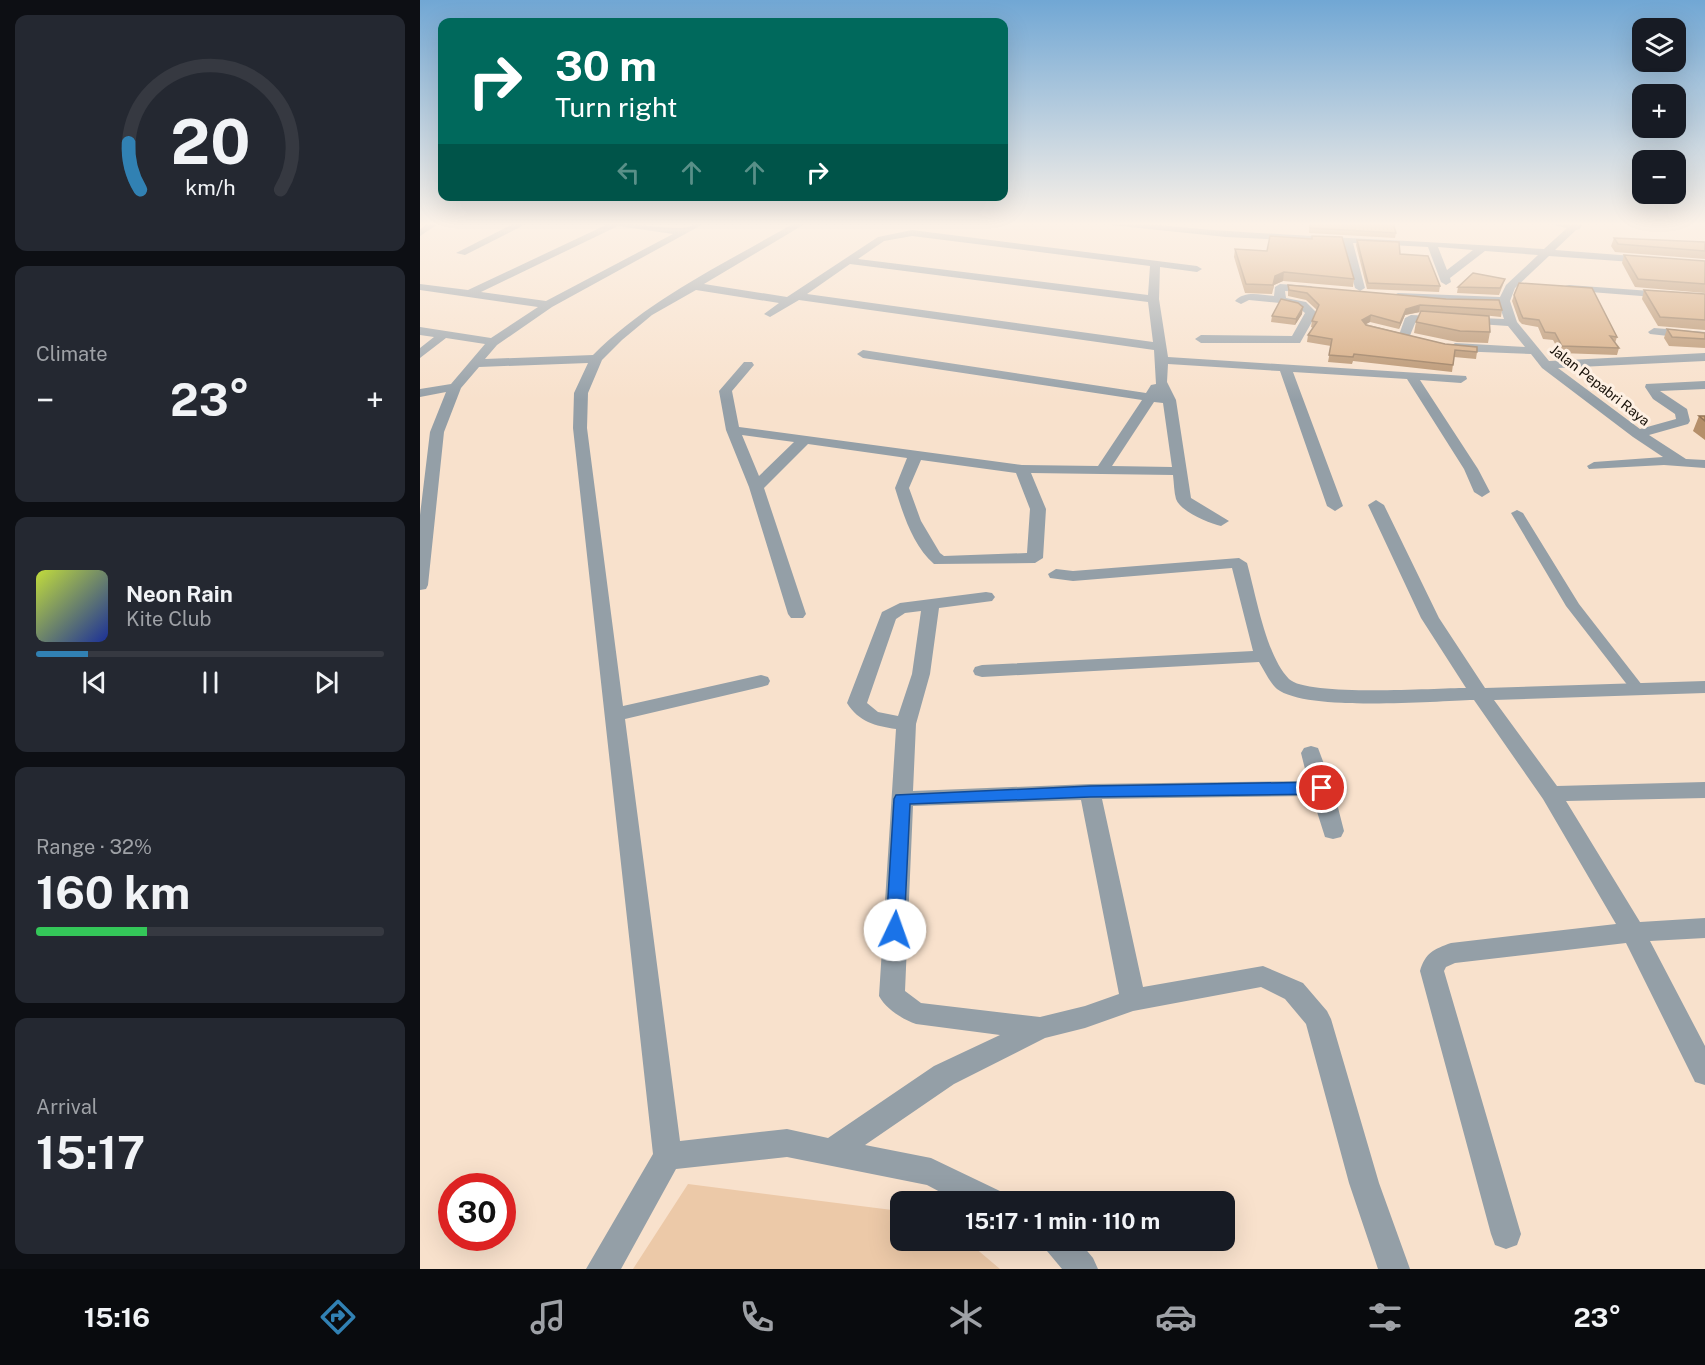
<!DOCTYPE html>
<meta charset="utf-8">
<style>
:root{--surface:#171b24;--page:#242831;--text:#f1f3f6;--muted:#9ea1a6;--line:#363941;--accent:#3181b3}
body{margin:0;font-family:"Public Sans",sans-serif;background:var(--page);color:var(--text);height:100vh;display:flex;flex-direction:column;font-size:22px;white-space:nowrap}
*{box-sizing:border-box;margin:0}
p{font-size:20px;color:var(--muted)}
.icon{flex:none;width:33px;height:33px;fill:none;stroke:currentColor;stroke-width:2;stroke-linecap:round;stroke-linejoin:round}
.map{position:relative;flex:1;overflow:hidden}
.drawer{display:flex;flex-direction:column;gap:15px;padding:15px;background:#0d0f14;width:420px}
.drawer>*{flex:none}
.guide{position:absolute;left:18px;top:18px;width:570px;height:183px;border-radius:12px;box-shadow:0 6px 24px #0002;background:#00695c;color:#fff;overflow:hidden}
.tools{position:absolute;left:1212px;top:18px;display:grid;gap:12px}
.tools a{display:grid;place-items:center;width:54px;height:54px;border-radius:12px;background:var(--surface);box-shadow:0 6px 24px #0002;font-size:30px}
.speed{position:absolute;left:18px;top:1173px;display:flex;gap:12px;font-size:30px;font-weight:700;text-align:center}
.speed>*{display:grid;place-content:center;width:78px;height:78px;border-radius:50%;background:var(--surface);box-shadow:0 6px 24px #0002;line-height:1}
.speed .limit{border:9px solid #d22;background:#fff;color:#111}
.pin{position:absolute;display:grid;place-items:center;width:51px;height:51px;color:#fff;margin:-26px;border:3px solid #fff;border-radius:50%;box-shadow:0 2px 6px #0007}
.me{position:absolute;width:66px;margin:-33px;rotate:3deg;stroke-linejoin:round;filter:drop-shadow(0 0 4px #0008)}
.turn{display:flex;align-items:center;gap:21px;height:126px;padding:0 18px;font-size:27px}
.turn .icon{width:78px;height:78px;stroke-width:2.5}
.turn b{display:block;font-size:42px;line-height:51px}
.lanes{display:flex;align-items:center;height:57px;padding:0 18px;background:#0003;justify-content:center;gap:30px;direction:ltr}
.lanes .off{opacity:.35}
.big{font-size:45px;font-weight:700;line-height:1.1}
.drawer .tile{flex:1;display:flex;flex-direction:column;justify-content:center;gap:9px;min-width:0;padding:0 21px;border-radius:12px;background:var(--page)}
.drawer .dial{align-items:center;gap:0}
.dial svg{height:156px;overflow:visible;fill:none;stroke:var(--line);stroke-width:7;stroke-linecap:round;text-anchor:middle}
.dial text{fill:var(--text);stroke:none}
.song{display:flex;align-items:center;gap:18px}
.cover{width:72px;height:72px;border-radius:9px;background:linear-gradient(135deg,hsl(70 70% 55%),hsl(230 70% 35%))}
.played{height:6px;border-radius:3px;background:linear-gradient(90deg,var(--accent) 15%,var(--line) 15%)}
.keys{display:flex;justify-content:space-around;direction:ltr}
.heat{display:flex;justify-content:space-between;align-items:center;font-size:33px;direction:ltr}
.charge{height:9px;border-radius:4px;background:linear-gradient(90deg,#34c759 32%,var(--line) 0)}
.trip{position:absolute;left:470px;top:1191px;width:345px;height:60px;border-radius:12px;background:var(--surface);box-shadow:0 6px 24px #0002;font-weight:700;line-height:60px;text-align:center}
.menu{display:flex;height:96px;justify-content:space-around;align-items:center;background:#090b0e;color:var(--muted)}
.menu .icon{width:42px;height:42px}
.menu .current{color:var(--accent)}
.menu b{font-size:27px;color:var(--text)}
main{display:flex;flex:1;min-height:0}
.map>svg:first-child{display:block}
.green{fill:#ecc9a8}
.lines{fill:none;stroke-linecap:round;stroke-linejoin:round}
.lane{fill:#949fa7;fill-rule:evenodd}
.street{fill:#949fa7;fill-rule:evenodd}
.wall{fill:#b58f6a}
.shaded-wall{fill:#937456}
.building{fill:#d2a67b;stroke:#937456;stroke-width:1.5}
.route{fill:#1a73e8;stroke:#114b97;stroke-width:1.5}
.labels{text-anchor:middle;stroke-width:6;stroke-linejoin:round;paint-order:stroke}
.far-street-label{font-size:14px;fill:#181109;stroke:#fef0e3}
</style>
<main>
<section class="drawer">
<div class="tile dial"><svg viewBox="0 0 100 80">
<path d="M14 69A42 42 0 1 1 86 69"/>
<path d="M14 69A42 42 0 0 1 8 45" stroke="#3181b3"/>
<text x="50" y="56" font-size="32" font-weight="700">20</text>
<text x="50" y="72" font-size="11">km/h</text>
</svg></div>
<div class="tile"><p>Climate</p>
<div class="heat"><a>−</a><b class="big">23°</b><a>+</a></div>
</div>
<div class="tile">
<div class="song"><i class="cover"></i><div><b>Neon Rain</b><p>Kite Club</p></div></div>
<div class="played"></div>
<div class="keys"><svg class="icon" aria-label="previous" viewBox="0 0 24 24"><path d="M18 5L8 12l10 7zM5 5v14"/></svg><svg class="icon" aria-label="pause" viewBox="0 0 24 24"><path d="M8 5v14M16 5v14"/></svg><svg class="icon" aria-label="next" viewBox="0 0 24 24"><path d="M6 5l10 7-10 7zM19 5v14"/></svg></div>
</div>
<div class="tile"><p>Range · 32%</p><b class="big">160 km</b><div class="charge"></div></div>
<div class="tile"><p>Arrival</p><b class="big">15:17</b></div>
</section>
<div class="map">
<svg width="1285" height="1269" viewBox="0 0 1285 1269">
<rect width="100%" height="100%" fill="#f8e1cc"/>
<path class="green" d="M268,1184l212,27v29l67,1 33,28h-367z"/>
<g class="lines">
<path class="lane" d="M1097,510l6,3 56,91 63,81 2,3 -2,3h-10l-66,-85 -55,-93z"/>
<g class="street">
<path d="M10,222h11l-21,14v-7z"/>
<path d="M97,222h13l-65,33 -9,-2z"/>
<path d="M181,222c27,0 52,6 78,6 9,1 17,-6 28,-6l-155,85 -55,38 -12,14 108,-4c57,-57 133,-92 203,-133h12l-104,62 83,13 91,-60 34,-7 285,36 5,3 -5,3 -37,-5 -1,32 9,58 298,19 1,3 -6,4 -41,-3 58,89 12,23 -8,5 -8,-5 -10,-23 -57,-90 -114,-7 50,134 -8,5 -8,-5 -47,-135 -112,-7 -1,18 9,18 15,98 38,23 -8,5c-12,-3 -40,-14 -45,-27 -2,-7 -2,-16 -3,-24l-142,-2 15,36 -3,49 -8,5 -101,1c-21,-18 -31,-50 -39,-76l12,-30 -99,-14 -44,44 42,126 -3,4h-12l-3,-4 -39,-127 -23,-57 -7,-39 25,-29h8l2,3 -22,26 7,36 283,38 76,1 44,-66 -279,-42 -6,-4 6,-4 283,43 5,-8 5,-1 -2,-34 -355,-50 -29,17 -6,-3 15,-11 -83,-13 -44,25 -30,25 -20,20 -14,33 -1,35 36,278 138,-31 7,2 2,4 -2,4 -7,2 -136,32 55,422 107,-12 41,9 106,-72 66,-31 -84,-11c-14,-5 -30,-15 -37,-28l17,-267c-21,-3 -37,-7 -49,-26l35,-91 18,-9 86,-11 6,1 3,4 -3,4 -53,7 -9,66 -14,50 -3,67 177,-7 218,-3 -7,-28 3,-5 7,-2 7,2 15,40 11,43 -3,6 -8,2 -8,-2 -13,-41 -210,3 41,188 120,-21 40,17 24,28 4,8 48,164 31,86h-32l-29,-86 -43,-159 -21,-25 -24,-12 -128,24 -48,17 -40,10 -91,46 -89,61 66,13 71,34 4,10h-47l-32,-17 -140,-28 -111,12 -55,100h-35l67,-115 -80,-726 1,-35 14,-30 -109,4 -18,21 -17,44 -16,153 -2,4 -6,1v-75l10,-83 16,-40 -26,5v-8l31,-5 34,-40 -39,-6 -26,20v-10l14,-11 -14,-2v-8l71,11 47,-31 -118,-17v-6l48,6 138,-65zM198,226l55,8 -127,67 -65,-9zM492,236l238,30 -2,29 -290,-36 26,-18zM430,264l298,38 5,40 -346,-48zM734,402l9,1 9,64 -60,-1zM322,435l52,7 -35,34zM501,460l95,13 14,36 -3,44 -83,3 -4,-3 -19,-32 -12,-33zM501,611l-9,63 -14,42 -20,-4 -11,-9 29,-84 9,-6zM661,800l38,194 -34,12 -45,11 -119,-14 -16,-12 8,-185z"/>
<path d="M685,222c42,0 82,7 124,9 105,7 210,11 315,18l23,-21 -27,-6h44l-4,7 -4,1 -21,20 91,7 5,3 -5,3 -97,-7 -34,32 -5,13 7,21 32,39 156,-8v8l-147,7 82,61 36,-10 -1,-5 -22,-15 -8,-12 1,-3 59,-3v8l-45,2 27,18 3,12 -2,3 -39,11 37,24 19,1v8l-41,-3 -75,4 -2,-3 7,-4 69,-5 -30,-20 -91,-69 -11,-14 -76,-3 -6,-4 6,-4 70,4 -17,-21 -89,-6 -3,1 -7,17h-8l-2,-3 6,-17 6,-3 93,4 -5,-15 -101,-5 -6,-3 6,-3 102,4 6,-12 32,-30 -53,-4 -35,27 1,4 -5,3 -5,-3 -13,-35 -75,-4 12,45 -5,3 -5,-3 -12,-45 -117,-6 -116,-12zM1018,247l35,3 -26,20z"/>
<path d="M860,284l31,2 5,3 -5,3 -26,-1 1,7 20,4 11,11 -17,30h-99l-6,-4 6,-4 91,1 13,-23 -7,-6 -18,-4 -31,-3 -8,4 -6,-3c10,-11 26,-6 39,-5l1,-9z"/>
<path d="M1149,285l136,10v6l-140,-11v-4z"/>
<path d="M1234,328l51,4v8l-55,-6 -2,-2z"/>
<path d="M956,500l8,5 55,113 46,70 220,-7v12l-211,7 63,86 148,-4v16l-139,3 74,121 65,-4v20l-55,3 55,105v39l-10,-3 -69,-139 -171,20 -9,4 -2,4 77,263 -4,11 -11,4 -11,-4 -4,-11 -71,-263c5,-18 14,-22 31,-28l165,-19 -73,-125 -69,-99c-41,1 -167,12 -197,-11 -7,-6 -13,-19 -18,-27l-277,15 -7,-2 -2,-4 2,-4 7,-2 271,-14 -21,-83 -159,13 -23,-3 -2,-4 8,-5 17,2 166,-13 8,5c9,32 19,93 42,116 19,18 146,9 177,9l-45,-70 -53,-113z"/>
<path d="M623,1240h35l15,18 5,11h-36l-15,-18z"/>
</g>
</g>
<g class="wall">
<path d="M889,222h49l38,11 -1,5 -86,-5z"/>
<path d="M892,236l42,43 -1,8 -70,-6 -9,4 -2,9 -27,-1 -11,-36 1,-8 32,2 44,-12z"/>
<path d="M1194,238l91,4v17l-90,-7 -4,-6z"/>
<path d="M937,240l43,14 40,32 -1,6 -72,-3 -11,-44z"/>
<path d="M1204,255l81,6v32l-70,-6 -13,-24z"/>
<path d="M1085,279l-2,6 -4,10 -42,-2 1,-6z"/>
<path d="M868,285l214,25 -1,7 -19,-2 8,17 -2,11 -31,-1 -43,-9 2,-11 5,-10 -16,3 -6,14 -29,-7 -5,2 112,28 -1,7 -22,-2 -2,15 -99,-11 -1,3 -24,-2 3,-16 -24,-4 1,-7 5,-7 -2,-1 1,-6 5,-11 -11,-10 -18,-4z"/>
<path d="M1224,290l61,4v36l-47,-4 -16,-27z"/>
<path d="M1094,295l103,42 -2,6 4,5 -2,7 -57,-2 -7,-13 -10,-1 -5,-12 -16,-3 -3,-3 -7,-20z"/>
<path d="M882,314l-7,11 -24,-3 1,-6z"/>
<path d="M1247,329l38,4v15l-36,-2 -5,-8z"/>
<path d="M1279,416h6v24l-12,-9z"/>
</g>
<g class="shaded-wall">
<path d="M864,272l-1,9 -9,4 -2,9 3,-18z"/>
<path d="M1000,305l-1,7 -14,3 -6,14 1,-6 6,-14z"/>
<path d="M883,307l-1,7 -7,11 1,-6z"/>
<path d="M951,315l-1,7 -9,5 1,-7z"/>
</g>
<g class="building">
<path d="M889,222l84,1 3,10 -86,-5z"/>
<path d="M850,236l42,3v-3l30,1 12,42 -70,-7 -9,4 -2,9 -27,-1 -11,-35 32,2z"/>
<path d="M1194,238l91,4v9l-87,-7z"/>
<path d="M937,240l42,2 1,12 28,2 12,30 -72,-3z"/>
<path d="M1204,255l81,6v23l-67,-5z"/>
<path d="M1053,273l32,6 -5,9 -42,-1z"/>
<path d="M1099,283l73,5 25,49 -7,-1 9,12 -57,-2 -7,-13 -10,-1 -6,-12 -16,-2 -2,-4 -7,-19z"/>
<path d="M868,285l158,14 53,1 3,10 -82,-5 -14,4 -6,14 -29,-8 -9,5 4,5 79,19 32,3v5l-22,-2 -2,15 -99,-11 -1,3 -24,-2 3,-16 -24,-4 9,-13 -5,-1 7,-16 -12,-12 -18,-3z"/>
<path d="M1224,290l61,4v26l-45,-3z"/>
<path d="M861,299l17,4 5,4 -7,12 -24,-3z"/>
<path d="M1001,311l68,5 1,16 -30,-1 -44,-9z"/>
<path d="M1247,329l38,4v6l-33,-2z"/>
<path d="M1279,416h6v5z"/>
</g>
<linearGradient id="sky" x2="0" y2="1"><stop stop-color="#71a7d4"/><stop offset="0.56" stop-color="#fcf2e8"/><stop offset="1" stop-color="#fcf2e8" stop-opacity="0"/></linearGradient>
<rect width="1285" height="400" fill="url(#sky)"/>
<path class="route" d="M902,782l6,2 2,4 -2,4 -6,2 -232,3 -180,7 -6,126 -2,5 -7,2 -6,-2 -3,-5 8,-131 2,-4 194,-9z"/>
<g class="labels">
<g class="far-street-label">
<text transform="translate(1180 385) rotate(38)" y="5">Jalan Pepabri Raya</text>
</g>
</g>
</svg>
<div class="tools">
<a><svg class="icon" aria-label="layers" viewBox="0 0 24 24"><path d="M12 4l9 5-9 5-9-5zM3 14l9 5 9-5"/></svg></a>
<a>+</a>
<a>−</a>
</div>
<div class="speed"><div class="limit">30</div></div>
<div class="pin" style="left:902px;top:788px;background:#d93025"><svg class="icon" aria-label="arrive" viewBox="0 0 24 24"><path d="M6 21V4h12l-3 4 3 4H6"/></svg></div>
<svg class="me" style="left:475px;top:930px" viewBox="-20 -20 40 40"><circle r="19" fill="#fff"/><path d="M0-13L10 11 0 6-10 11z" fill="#1a73e8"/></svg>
<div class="trip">15:17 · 1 min · 110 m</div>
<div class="guide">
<div class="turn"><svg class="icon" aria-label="right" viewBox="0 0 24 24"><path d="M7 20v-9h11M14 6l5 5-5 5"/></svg><div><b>30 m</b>Turn right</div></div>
<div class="lanes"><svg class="icon off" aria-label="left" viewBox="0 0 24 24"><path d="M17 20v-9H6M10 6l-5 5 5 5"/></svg><svg class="icon off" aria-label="ahead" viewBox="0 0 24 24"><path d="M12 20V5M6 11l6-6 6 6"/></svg><svg class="icon off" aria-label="ahead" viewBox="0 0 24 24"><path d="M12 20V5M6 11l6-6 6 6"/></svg><svg class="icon" aria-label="right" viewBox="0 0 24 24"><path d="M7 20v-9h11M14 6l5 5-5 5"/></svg></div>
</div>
</div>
</main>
<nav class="menu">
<b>15:16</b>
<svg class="icon current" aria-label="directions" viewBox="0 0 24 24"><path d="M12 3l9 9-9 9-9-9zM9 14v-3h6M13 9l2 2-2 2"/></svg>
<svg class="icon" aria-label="music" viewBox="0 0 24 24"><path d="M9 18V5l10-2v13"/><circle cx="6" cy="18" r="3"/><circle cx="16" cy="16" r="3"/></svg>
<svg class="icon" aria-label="phone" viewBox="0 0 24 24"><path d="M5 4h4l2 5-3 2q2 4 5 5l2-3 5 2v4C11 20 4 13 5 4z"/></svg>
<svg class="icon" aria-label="climate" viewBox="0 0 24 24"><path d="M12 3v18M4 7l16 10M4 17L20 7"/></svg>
<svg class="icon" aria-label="car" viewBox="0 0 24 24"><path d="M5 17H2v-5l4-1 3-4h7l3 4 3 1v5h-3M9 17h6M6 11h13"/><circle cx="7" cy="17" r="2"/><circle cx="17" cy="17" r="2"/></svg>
<svg class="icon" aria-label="filters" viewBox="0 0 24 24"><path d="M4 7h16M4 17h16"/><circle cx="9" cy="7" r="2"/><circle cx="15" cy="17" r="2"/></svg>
<b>23°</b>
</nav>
